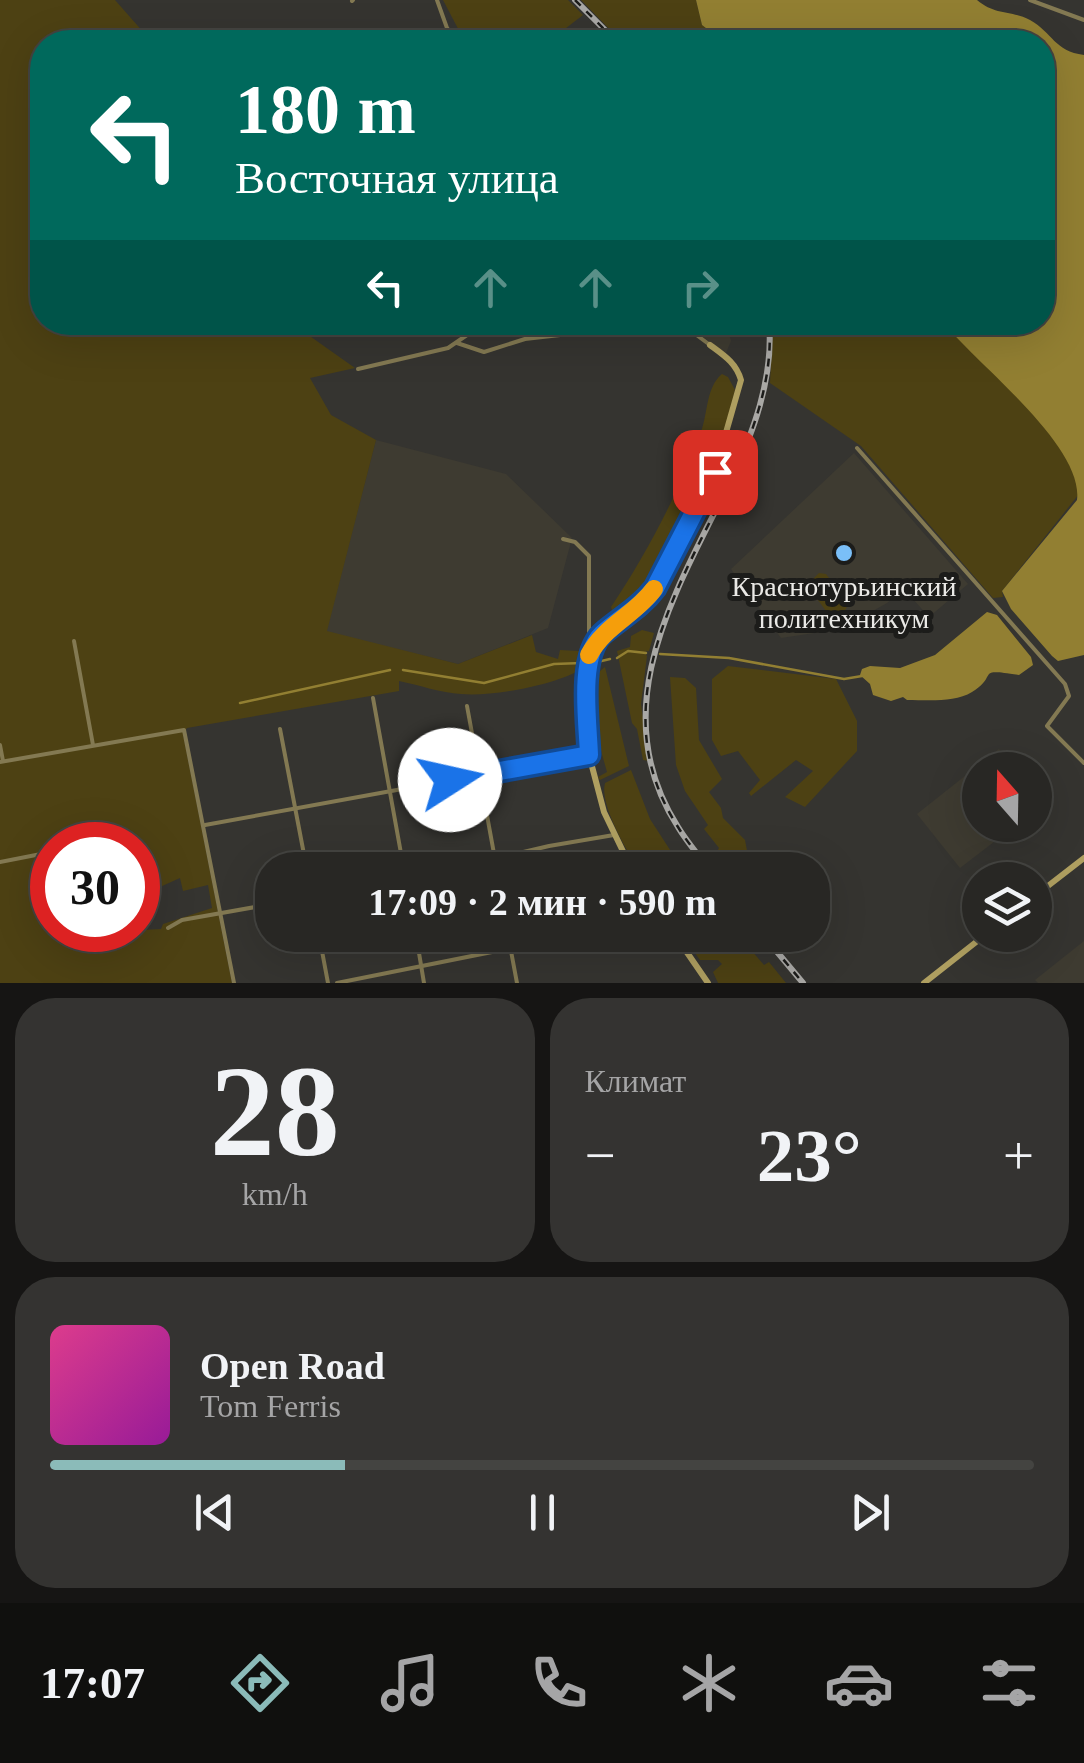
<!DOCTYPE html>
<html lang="ru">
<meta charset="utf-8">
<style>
:root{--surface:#282724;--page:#343331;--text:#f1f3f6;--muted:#a5a5a6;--line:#444441;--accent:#8bbbb9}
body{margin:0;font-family:Georgia,serif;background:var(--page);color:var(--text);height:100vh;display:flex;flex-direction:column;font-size:38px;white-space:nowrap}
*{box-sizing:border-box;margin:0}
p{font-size:32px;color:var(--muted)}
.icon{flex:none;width:55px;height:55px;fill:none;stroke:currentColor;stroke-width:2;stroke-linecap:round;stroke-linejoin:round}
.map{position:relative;height:983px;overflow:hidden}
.sheet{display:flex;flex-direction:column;gap:15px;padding:15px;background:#161514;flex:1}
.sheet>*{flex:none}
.guide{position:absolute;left:30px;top:30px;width:1025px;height:305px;border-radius:40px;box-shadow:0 10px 40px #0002,0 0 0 2px var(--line);background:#00695c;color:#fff;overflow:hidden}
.needle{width:65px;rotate:340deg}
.controls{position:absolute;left:962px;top:752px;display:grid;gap:20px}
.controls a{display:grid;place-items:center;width:90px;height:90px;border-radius:50%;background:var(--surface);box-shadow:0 10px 40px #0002,0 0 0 2px var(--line);font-size:50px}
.speed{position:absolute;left:30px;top:822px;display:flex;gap:20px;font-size:50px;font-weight:700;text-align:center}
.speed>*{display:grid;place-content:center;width:130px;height:130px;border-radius:50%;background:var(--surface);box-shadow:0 10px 40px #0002,0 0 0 2px var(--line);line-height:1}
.speed .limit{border:15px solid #d22;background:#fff;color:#111}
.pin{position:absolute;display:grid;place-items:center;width:85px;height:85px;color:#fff;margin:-42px;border-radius:20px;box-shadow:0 5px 15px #0006}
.me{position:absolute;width:110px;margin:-55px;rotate:80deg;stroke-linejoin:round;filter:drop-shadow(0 0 8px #0008)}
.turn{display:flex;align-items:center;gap:35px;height:210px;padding:0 40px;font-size:45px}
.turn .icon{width:130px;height:130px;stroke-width:2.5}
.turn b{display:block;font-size:70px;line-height:85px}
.lanes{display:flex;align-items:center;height:95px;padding:0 40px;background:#0003;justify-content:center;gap:50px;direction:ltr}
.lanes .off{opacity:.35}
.big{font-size:75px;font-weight:600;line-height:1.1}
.sheet .card{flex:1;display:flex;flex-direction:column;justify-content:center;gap:15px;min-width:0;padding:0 35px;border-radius:40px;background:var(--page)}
.sheet .dial{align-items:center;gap:0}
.dial b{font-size:130px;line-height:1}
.song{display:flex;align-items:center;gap:30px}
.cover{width:120px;height:120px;border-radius:15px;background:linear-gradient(135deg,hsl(330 70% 55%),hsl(300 70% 35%))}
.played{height:10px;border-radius:5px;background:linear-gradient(90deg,var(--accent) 30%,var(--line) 30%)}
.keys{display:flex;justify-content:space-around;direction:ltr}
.heat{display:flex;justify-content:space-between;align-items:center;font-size:55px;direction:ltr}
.sheet .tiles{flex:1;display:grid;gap:15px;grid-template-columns:1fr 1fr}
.card:last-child{grid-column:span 2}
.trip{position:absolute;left:255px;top:852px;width:575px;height:100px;border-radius:40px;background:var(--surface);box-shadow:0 10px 40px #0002,0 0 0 2px var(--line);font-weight:600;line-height:100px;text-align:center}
.tabs{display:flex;height:160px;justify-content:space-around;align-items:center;background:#10100e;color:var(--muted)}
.tabs .icon{width:70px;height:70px}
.tabs .active{color:var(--accent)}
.tabs b{font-size:45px;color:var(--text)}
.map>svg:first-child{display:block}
.built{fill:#3e3b31}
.green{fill:#4d4113;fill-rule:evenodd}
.water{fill:#927f32}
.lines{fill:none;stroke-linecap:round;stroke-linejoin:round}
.stream{stroke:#927f32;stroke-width:2.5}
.street{stroke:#837952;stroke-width:4}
.secondary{stroke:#af9f60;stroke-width:6}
.rail-casing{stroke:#a9a8a5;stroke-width:6}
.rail{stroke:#1c1c1a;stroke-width:2.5;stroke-dasharray:8;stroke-linecap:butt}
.route-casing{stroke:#114b97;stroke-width:25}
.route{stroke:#1a73e8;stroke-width:18}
.slow{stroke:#f59e0b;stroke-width:18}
.poi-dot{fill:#7abff8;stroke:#1c1c1a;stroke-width:4}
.labels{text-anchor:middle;stroke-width:10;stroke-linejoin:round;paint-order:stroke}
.poi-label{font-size:28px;fill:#eae9e6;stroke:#1c1c1a}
</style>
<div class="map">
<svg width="1084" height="983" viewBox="0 0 1084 983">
<rect width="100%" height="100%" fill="#353430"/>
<g class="built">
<path d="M683,323h43l5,18 -5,12z"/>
<path d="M376,440l130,34 66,64 -24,90 -90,36 -132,-32z"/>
<path d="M854,453l114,131 -39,33 -25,-28 -17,14 -46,26 -60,9 -50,-69z"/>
<path d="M999,749l16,21h-35v55h36l-56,43 -43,-54z"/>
<path d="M1084,941v42h-46l-3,-3z"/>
</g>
<g class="green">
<path d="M0,0h115l37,42h-110v280l256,1 -1,4 58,41 -45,10 21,37 45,25 -49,191 131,33 74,-29 4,17 22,7 2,-9 19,1 6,3 -2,14c-26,17 -91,29 -122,26 -20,-1 -42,-9 -62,-13v10l-212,37 -4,6 49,249h-232zM52,845h86v70l14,-4 -1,-20 29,-13 3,13 25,-6 4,23 -49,16 -2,5 -19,1 -4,-12v12h-86z"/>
<path d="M443,0h125l15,15 -35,27h-83z"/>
<path d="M581,0h115l6,25 22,17h-102z"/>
<path d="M773,323h171c10,13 22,21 34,32 36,34 94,89 101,139l-77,97 1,6 -10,1 -132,-152 -91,-63z"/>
<path d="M722,374l6,3 7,13 -14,54 -72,147 -27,22h-9l-2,-6c35,-52 69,-117 90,-175 7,-19 5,-45 21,-58z"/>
<path d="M819,573l7,1 22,29 -2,6 -10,7 -7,-1 -20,-27v-5z"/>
<path d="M642,630l12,3 -5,18 -5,1 3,4 -6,48 8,57 -6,-1 -6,-31 -5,-6 -15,-72 13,-4 1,-11z"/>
<path d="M728,666l108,13 21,42v30l-52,56 -20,-10 28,-26 -17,-11 -45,36 -2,-3 11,-13 -22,-29 -17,5 -9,-16v-61z"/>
<path d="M605,667l24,99 -29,14 -2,-3 9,-5c-9,-32 -18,-62 -13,-96z"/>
<path d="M670,677l15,1 11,10 3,52 23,39 -13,13 12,16 2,10 22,22 3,16 9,14h-35l-10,-10 7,-12 -15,-19 4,-4 -23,-34 -9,-26z"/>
<path d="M631,770l19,49 33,51h-44c-12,-19 -40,-66 -34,-87z"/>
<path d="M682,935h56l26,30 5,-3 17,21h-68l-5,-11 9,-8 -4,-4h-18z"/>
</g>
<g class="water">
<path d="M696,0h281c19,16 34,10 53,20 23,13 24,31 54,35v600l-26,6 -6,-5 -41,-47 -9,-18 75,-91c7,-55 -103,-138 -133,-177l98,-1v-280h-318l-22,-17z"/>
<path d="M987,612l10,3 34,42 2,8 -14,10c-46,-7 -19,0 -47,17 -18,11 -45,8 -65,8l-4,-3 -12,4 -18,-6 -3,-11 -10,-9 2,-6 8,-3 30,2 35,-13z"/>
</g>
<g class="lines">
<g class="stream">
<path d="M660,654l69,4 115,21 18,-3"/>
<path d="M617,658l11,-7 18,2"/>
<path d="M593,663l17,-4"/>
<path d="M403,670l81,13 70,-19 28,-1"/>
<path d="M240,703l150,-33"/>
</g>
<g class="street">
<path d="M437,0l10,28 10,14"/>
<path d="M1030,0l54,20"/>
<path d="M352,1l1,-1"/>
<path d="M679,322l31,23"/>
<path d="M457,343l27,9 41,-13 44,-5 44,-12"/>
<path d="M358,369l90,-21 38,-26"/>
<path d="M857,448l208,236 4,12 -22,30 37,37"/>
<path d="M563,539l12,3 14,14v94"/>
<path d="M74,641l19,104"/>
<path d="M373,698l31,172"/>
<path d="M467,706l30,164"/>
<path d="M280,729l27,141"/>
<path d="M0,745l3,16"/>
<path d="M0,762l184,-32 50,253"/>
<path d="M205,825l384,-70"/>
<path d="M0,862l41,-8"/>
<path d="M447,870l102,-24 65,-11"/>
<path d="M168,928l14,-8 90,-16"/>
<path d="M319,935l9,48"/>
<path d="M416,935l8,48"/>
<path d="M508,935l9,48"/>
<path d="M337,983l240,-48"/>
</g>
<g class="secondary">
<path d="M632,870l-28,-58 -15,-57v-100l13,-20 40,-31 13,-16 60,-117 26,-91c-5,-17 -16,-24 -31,-35"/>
<path d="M1035,896l49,-38"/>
<path d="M675,935l33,48"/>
<path d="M924,983l61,-48"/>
</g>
<g class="rail-casing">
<g id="rail">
<path d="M575,0l42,42"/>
<path d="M710,870c-11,-14 -23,-28 -32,-43 -76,-118 -2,-236 51,-343 24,-50 45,-106 40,-162"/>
<path d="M763,935l40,48"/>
</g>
</g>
<use href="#rail" class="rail"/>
</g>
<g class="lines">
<g class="route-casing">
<path id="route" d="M450,780l139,-25c-1,-32 -11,-98 13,-121 18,-16 38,-26 53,-46l60,-116"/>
</g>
<use href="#route" class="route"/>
<path class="slow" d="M589,655c15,-29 46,-40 65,-66"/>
</g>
<circle class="poi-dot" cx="844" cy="553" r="10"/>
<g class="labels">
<g class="poi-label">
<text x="844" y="596">Краснотурьинский<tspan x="844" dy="32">политехникум</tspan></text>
</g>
</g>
</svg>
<div class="controls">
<a><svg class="needle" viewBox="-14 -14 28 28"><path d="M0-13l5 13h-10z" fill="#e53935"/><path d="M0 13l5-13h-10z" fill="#a5a5a6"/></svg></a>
<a><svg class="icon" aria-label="layers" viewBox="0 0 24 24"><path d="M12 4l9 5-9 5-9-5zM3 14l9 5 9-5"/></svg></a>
</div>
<div class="speed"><div class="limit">30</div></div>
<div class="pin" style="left:715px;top:472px;background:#d93025"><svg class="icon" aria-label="arrive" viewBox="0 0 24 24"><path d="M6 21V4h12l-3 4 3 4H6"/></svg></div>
<svg class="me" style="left:450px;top:780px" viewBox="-20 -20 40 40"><circle r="19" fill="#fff"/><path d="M0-13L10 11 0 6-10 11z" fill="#1a73e8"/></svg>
<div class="trip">17:09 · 2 мин · 590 m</div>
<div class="guide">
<div class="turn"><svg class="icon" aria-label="left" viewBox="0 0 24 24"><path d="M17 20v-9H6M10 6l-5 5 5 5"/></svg><div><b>180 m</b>Восточная улица</div></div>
<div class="lanes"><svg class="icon" aria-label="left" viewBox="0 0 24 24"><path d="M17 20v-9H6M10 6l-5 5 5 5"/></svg><svg class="icon off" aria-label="ahead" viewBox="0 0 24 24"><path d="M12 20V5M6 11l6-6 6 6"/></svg><svg class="icon off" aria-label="ahead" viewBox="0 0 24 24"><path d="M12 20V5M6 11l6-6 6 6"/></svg><svg class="icon off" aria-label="right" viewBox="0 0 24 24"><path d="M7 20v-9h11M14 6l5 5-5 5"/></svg></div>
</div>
</div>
<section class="sheet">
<div class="tiles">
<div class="card dial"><b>28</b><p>km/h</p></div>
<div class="card"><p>Климат</p>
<div class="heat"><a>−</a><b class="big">23°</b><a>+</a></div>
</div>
<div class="card">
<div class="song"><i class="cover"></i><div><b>Open Road</b><p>Tom Ferris</p></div></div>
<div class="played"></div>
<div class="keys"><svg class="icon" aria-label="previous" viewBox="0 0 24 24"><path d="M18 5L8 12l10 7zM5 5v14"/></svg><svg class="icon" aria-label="pause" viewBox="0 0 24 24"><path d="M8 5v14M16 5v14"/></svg><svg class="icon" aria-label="next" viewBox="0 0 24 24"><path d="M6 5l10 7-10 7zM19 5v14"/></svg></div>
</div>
</div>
</section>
<nav class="tabs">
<b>17:07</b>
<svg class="icon active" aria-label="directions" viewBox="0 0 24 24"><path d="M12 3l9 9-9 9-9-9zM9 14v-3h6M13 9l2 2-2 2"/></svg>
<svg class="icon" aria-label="music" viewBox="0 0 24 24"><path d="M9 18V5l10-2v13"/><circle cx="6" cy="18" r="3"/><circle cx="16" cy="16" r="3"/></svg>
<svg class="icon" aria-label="phone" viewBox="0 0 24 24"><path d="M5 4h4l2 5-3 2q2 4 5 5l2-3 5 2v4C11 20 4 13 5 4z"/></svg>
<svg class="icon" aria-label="climate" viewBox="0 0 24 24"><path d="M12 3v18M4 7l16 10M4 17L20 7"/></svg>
<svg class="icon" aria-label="car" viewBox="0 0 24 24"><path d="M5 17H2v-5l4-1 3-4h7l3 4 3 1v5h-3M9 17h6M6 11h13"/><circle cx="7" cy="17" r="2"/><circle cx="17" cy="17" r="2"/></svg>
<svg class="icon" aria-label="filters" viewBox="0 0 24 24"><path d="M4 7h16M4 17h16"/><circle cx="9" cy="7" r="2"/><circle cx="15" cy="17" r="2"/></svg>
</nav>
